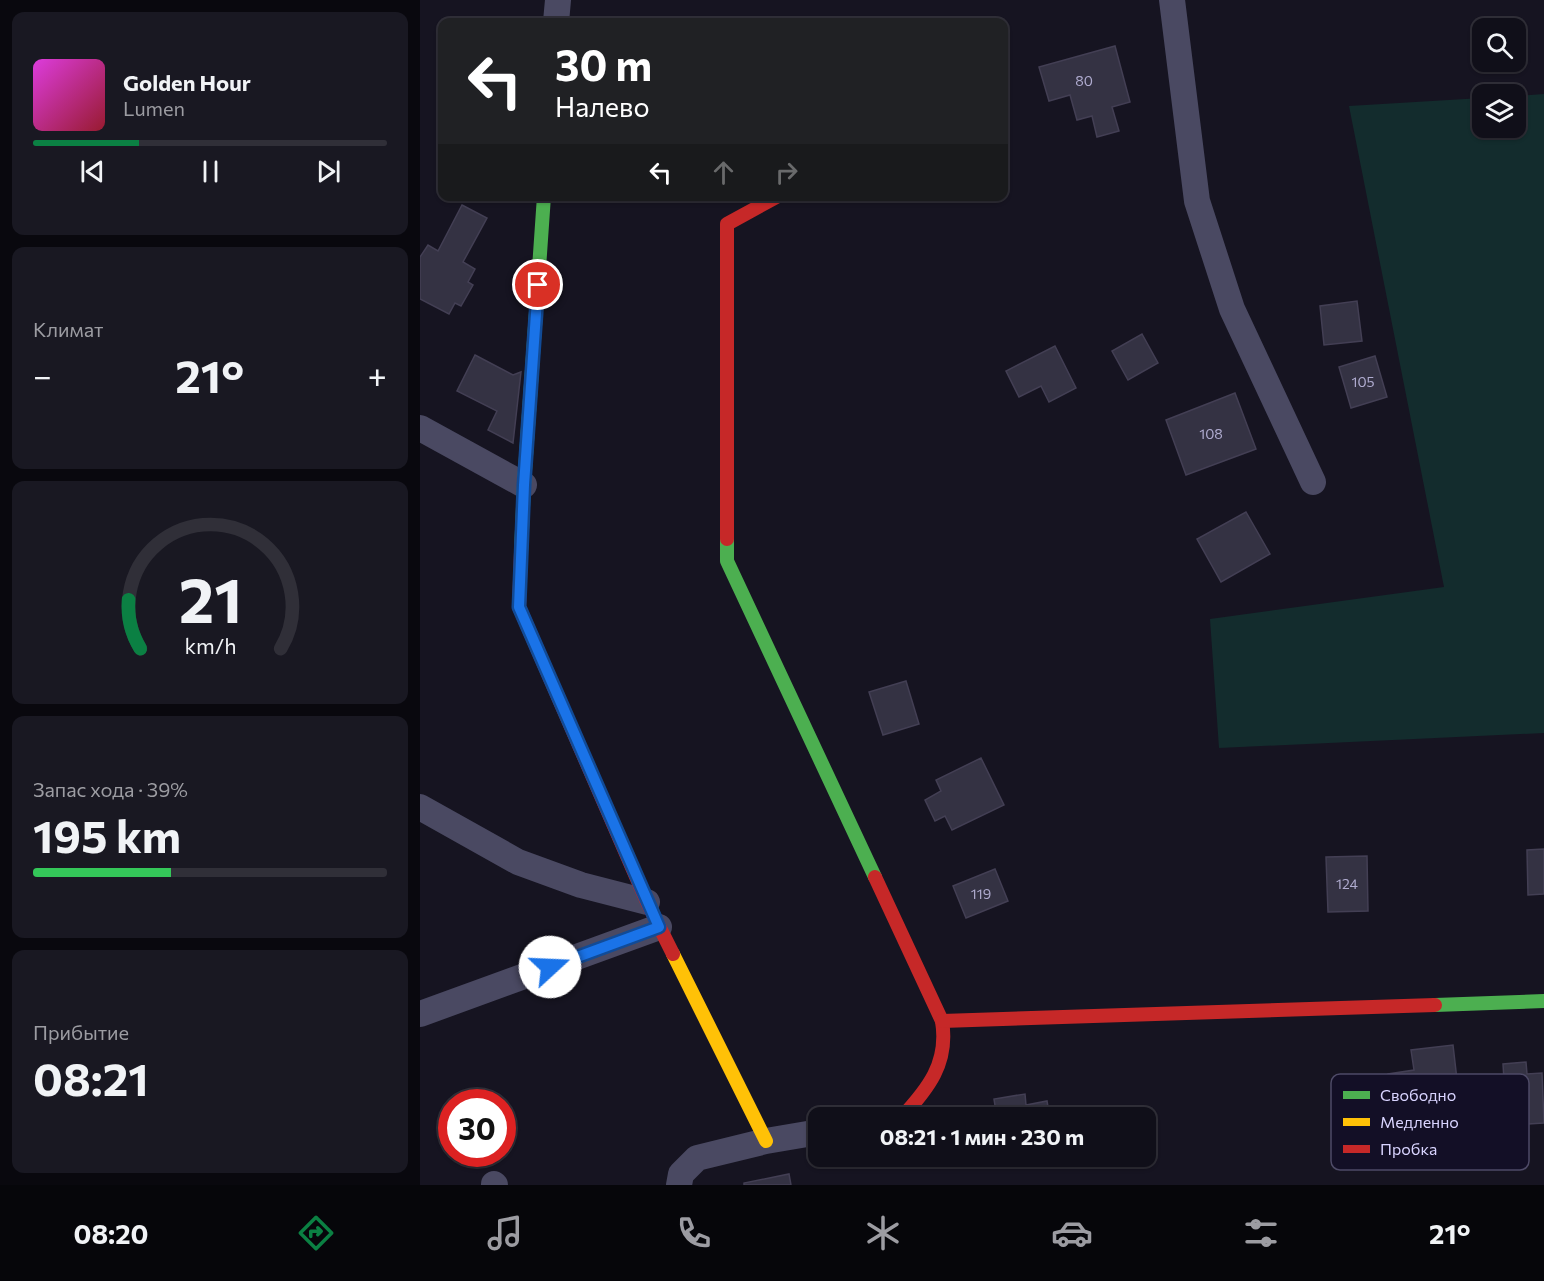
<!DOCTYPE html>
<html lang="ru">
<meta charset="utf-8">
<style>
:root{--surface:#100f19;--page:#191822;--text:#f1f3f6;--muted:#9c9ca2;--line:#302f38;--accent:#0b8043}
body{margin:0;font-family:Commissioner,sans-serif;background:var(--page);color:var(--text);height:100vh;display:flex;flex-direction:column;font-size:22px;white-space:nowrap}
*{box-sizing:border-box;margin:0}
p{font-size:20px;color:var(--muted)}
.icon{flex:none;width:33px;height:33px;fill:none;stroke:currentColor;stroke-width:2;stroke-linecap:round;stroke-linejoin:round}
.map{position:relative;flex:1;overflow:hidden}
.panel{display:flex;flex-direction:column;gap:12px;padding:12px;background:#09080e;width:420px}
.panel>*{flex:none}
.top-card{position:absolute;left:18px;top:18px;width:570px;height:183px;border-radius:12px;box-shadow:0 2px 4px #0004,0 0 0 2px var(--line);background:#202124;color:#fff;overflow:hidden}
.controls{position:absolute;left:1052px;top:18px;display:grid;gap:12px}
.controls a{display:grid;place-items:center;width:54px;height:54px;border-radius:12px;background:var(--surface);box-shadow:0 2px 4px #0004,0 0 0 2px var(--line);font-size:30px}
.speed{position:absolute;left:18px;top:1089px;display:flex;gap:12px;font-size:30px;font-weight:700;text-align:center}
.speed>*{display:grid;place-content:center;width:78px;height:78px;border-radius:50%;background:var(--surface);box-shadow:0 2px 4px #0004,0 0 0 2px var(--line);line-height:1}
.speed .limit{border:9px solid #d22;background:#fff;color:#111}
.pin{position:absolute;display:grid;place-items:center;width:51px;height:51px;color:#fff;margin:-26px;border:3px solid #fff;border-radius:50%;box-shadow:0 2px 6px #0007}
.me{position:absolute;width:66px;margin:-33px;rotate:70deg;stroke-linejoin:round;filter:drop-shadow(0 0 4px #0008)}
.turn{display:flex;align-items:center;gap:21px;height:126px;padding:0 18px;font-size:27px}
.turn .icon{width:78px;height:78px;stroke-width:2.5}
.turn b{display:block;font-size:42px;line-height:51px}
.lanes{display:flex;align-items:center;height:57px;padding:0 18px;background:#0003;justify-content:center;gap:30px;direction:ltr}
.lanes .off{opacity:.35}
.big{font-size:45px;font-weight:700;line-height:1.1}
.panel .card{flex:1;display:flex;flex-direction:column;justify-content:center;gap:9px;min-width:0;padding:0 21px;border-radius:12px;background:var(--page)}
.panel .dial{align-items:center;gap:0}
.dial svg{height:156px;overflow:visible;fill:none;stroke:var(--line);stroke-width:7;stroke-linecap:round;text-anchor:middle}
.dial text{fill:var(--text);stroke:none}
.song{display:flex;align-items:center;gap:18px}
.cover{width:72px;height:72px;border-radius:9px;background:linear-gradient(135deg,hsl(300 70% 55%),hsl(350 70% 35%))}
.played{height:6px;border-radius:3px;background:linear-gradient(90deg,var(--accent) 30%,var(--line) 30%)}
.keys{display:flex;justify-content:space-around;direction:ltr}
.heat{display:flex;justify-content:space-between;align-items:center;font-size:33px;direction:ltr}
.charge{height:9px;border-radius:4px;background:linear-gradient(90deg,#34c759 39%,var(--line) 0)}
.trip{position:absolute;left:388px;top:1107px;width:348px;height:60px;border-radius:12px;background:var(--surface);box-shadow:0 2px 4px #0004,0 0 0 2px var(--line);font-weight:700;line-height:60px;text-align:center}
.menu{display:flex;height:96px;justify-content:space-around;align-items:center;background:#06060a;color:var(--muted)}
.menu .icon{width:42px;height:42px}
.menu .selected{color:var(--accent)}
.menu b{font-size:27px;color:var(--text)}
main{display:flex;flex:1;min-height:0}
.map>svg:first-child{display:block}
.green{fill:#132c2d}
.building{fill:#343243;stroke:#433f54;stroke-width:1.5}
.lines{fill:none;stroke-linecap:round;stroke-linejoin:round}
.street{stroke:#4a4962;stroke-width:26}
.fast{stroke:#4caf50;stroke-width:14}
.slow{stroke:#ffc107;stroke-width:14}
.jam{stroke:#c62828;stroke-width:14}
.route-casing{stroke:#114b97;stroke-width:15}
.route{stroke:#1a73e8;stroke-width:10}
.labels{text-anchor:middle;stroke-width:6;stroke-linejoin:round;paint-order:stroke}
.number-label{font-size:14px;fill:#b0acd0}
.key{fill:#130f26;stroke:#4e4a67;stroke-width:1.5}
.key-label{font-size:16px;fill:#d9d4ff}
</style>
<main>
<section class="panel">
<div class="card">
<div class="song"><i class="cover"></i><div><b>Golden Hour</b><p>Lumen</p></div></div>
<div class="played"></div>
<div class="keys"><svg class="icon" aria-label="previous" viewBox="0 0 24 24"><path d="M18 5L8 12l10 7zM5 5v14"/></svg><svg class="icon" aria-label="pause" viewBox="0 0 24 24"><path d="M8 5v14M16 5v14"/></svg><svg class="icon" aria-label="next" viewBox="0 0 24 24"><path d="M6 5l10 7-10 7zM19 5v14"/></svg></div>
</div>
<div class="card"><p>Климат</p>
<div class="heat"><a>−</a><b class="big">21°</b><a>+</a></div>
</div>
<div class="card dial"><svg viewBox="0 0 100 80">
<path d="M14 69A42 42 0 1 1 86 69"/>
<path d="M14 69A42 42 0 0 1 8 44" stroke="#0b8043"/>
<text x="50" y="56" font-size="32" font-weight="700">21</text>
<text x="50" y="72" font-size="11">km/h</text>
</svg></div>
<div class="card"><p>Запас хода · 39%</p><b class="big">195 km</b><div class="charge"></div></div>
<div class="card"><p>Прибытие</p><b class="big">08:21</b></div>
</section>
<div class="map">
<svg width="1124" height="1185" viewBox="0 0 1124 1185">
<rect width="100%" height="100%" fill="#161421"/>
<path class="green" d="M1124,94v639l-325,15 -9,-129 234,-32 -95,-481 133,-8v30h33v-32z"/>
<g class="building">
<path d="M695,46l15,56 -18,5 7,24 -22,6 -5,-21 -15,4 -7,-25 -21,6 -10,-34z"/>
<path d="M42,205l25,13 -24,44 12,7 -7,13 5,3 -12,21 -6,-3 -6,11 -29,-15v-42l8,-12 10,6z"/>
<path d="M937,301l5,40 -38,4 -4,-39z"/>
<path d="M722,334l16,29 -30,17 -16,-29z"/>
<path d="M635,346l21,42 -27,14 -8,-16 -22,11 -13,-26z"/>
<path d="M55,355l38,20 8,-3 -8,71 -25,-13 9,-19 -40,-20z"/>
<path d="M955,356l12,41 -36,11 -12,-41z"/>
<path d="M815,393l21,56 -70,26 -20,-55z"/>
<path d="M826,512l24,42 -49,28 -24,-43z"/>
<path d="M486,681l13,43 -36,11 -14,-43z"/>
<path d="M561,758l23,47 -52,25 -7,-14 -10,5 -10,-21 16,-9 -5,-11z"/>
<path d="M1124,849v45l-16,1 -1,-45z"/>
<path d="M947,856l1,55 -40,1 -2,-55z"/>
<path d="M575,869l13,32 -42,17 -13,-32z"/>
<path d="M1033,1045l6,52 -33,5 6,54 -31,4 -4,-37 -40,5 -5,-43 34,-4 2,-7 26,-4 -3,-20z"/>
<path d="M1106,1062l1,12 15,-1 2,50 -77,5 -3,-45 40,-3 -1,-16z"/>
<path d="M605,1094l1,11 21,-4 3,17h-53l-3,-19z"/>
<path d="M369,1174l2,11h-47v-2z"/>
</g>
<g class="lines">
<g class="street">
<path d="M752,0l25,201 35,108 81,173"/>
<path d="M136,22l2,-22"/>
<path d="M0,428l104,57"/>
<path d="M0,807l98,55 63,23 66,17"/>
<path d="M0,1014l239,-87"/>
<path d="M74,1184l1,1"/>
<path d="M259,1185l2,-11 16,-16 69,-17 53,-9"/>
</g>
<g class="fast">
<path d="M307,539v22l148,316"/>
<path d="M101,552l3,-67 20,-289"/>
<path d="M1015,1005l109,-4"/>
</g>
<path class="slow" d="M253,954l93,187"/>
<g class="jam">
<path d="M307,539v-315l51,-28"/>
<path d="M101,552l-2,55 128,295 26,52"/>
<path d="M455,877l67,144c7,42 -14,68 -41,97"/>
<path d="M522,1021l493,-16"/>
</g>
</g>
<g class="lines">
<g class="route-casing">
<path id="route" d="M118,285l-14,200 -5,122 140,320 -109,40"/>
</g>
<use href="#route" class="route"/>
</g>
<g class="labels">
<g class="number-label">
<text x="664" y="86">80</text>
<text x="943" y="387">105</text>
<text x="791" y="439">108</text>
<text x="927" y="889">124</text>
<text x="561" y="899">119</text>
</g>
</g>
<rect x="911" y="1074" width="198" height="96" rx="9" class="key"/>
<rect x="923" y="1091" width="27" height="8" fill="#4caf50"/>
<rect x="923" y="1118" width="27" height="8" fill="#ffc107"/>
<rect x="923" y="1145" width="27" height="8" fill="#c62828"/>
<g class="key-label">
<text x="960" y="1101">Свободно</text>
<text x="960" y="1128">Медленно</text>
<text x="960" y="1155">Пробка</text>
</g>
</svg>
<div class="controls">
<a><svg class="icon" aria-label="search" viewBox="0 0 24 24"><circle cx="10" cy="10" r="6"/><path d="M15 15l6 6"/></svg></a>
<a><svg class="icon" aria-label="layers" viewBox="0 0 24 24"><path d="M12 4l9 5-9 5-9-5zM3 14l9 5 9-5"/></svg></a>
</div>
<div class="speed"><div class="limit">30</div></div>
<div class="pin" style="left:118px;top:285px;background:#d93025"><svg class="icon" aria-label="arrive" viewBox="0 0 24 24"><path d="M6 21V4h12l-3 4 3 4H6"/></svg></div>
<svg class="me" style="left:130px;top:967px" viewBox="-20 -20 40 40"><circle r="19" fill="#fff"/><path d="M0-13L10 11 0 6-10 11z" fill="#1a73e8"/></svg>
<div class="trip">08:21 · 1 мин · 230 m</div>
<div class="top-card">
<div class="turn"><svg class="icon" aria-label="left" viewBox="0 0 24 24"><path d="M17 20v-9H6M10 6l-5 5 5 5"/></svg><div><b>30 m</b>Налево</div></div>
<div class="lanes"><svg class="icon" aria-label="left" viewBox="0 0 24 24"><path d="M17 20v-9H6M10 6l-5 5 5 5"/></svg><svg class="icon off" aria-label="ahead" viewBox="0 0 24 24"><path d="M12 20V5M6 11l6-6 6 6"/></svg><svg class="icon off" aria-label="right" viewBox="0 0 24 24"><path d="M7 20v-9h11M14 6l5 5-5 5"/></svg></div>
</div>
</div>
</main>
<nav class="menu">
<b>08:20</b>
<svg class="icon selected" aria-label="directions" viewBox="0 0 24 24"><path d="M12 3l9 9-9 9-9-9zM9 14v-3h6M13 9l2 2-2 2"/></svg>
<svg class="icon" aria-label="music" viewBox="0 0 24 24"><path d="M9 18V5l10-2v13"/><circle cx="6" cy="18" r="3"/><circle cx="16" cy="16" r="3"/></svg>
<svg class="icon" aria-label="phone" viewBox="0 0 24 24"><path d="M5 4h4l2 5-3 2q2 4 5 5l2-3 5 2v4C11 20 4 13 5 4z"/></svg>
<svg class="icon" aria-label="climate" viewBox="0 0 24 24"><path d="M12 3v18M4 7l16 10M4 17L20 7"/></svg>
<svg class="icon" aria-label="car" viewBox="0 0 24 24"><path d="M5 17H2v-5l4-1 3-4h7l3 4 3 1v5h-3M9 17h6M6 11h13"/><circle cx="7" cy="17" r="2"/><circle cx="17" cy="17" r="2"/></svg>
<svg class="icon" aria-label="filters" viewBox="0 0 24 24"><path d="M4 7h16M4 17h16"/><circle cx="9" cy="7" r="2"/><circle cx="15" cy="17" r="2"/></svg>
<b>21°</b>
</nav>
